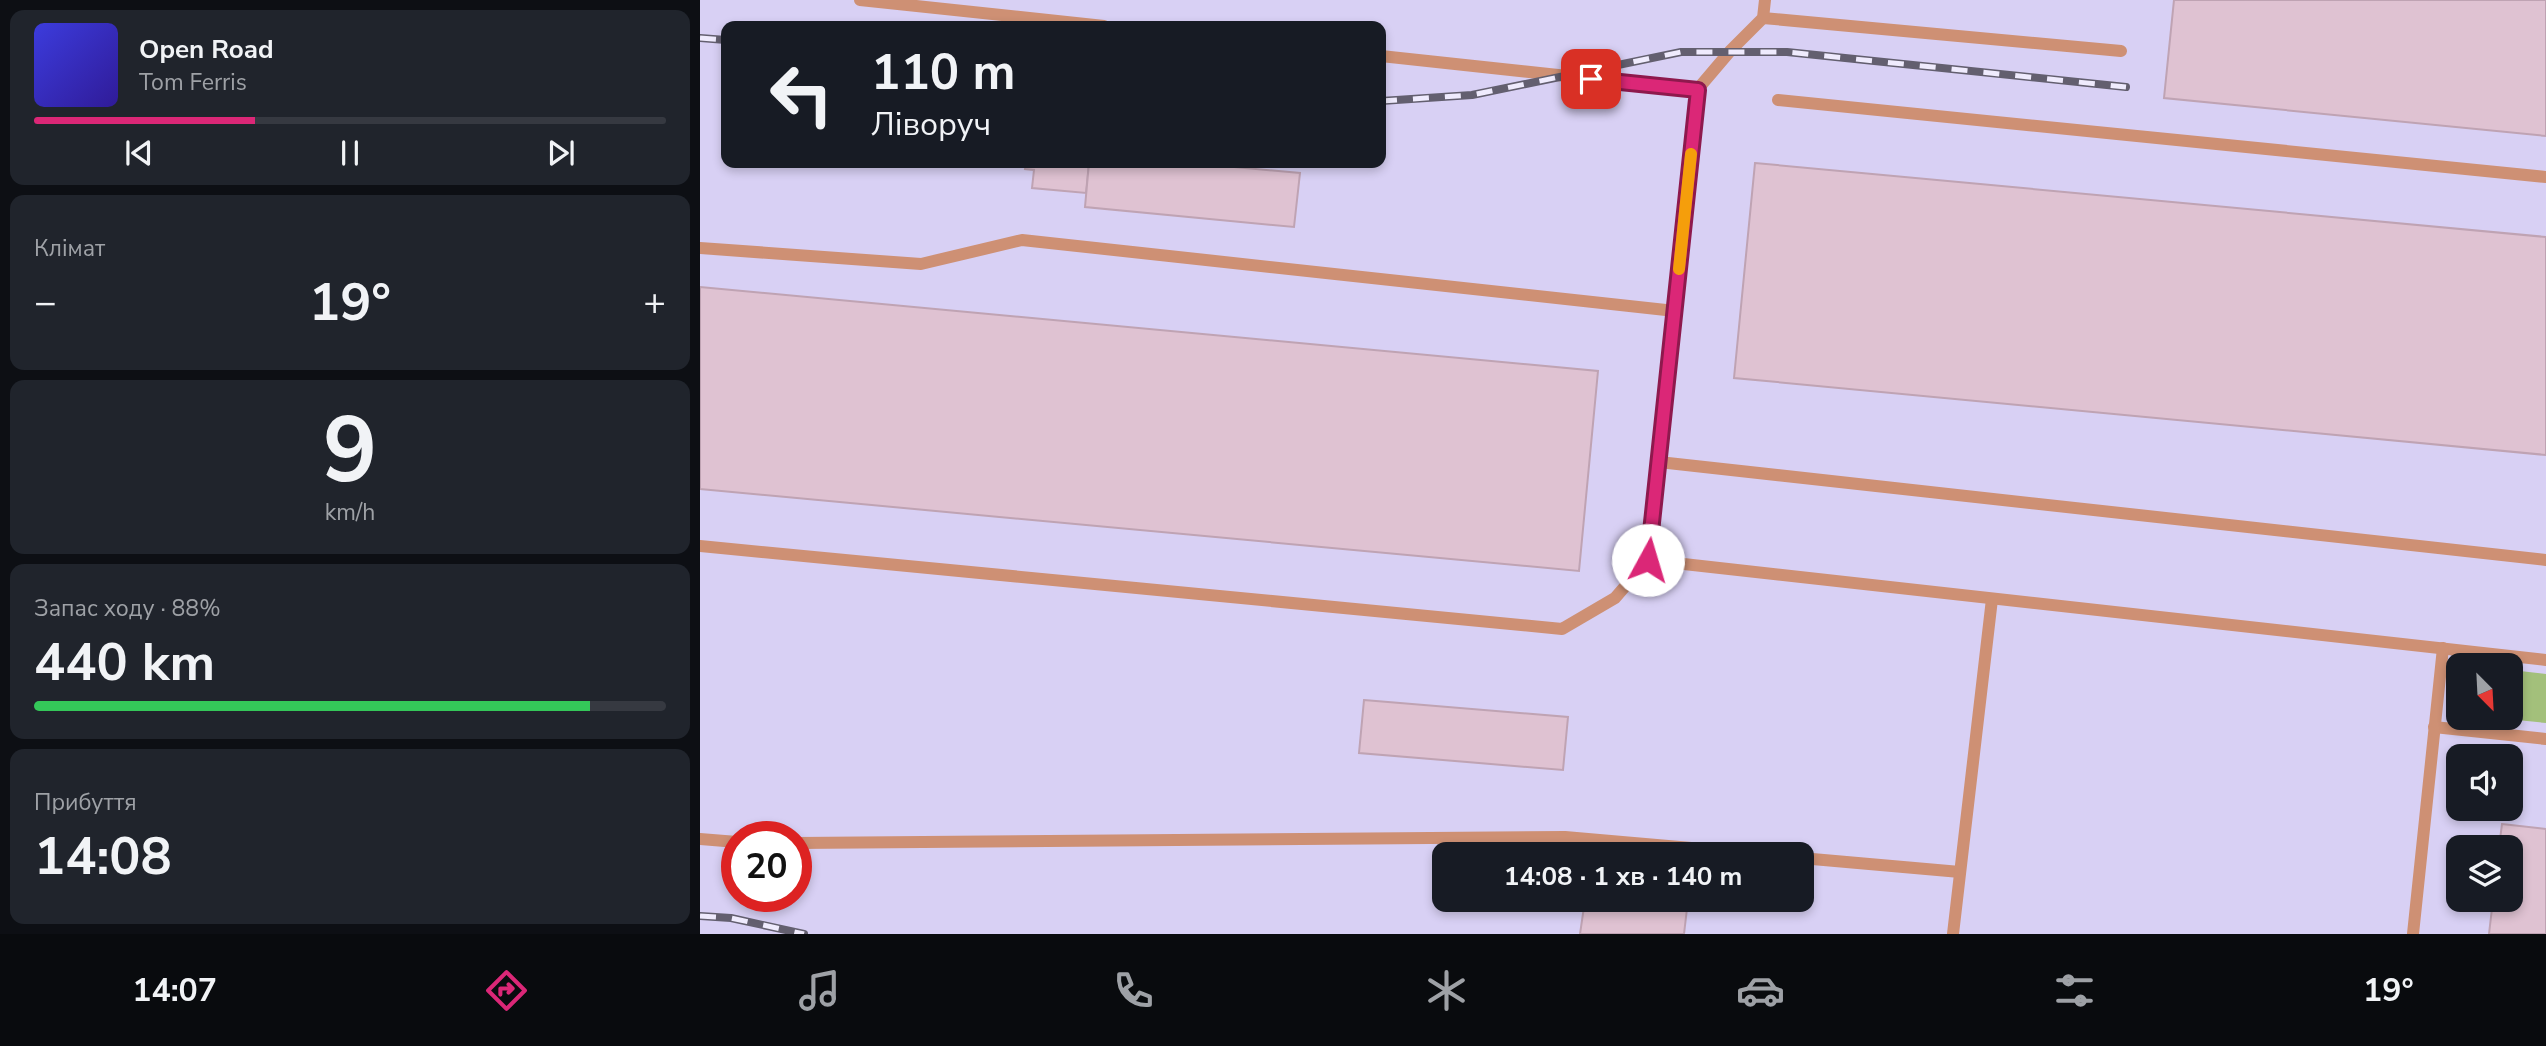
<!DOCTYPE html>
<html lang="uk">
<meta charset="utf-8">
<style>
:root{--surface:#171b24;--page:#20242c;--text:#f1f3f6;--muted:#9ea1a6;--line:#363941;--accent:#db2777}
body{margin:0;font-family:"Nunito Sans",sans-serif;background:var(--page);color:var(--text);height:100vh;display:flex;flex-direction:column;font-size:26px;white-space:nowrap}
*{box-sizing:border-box;margin:0}
p{font-size:23px;color:var(--muted)}
.icon{flex:none;width:38px;height:38px;fill:none;stroke:currentColor;stroke-width:2;stroke-linecap:round;stroke-linejoin:round}
.map{position:relative;flex:1;overflow:hidden}
.panel{display:flex;flex-direction:column;gap:10px;padding:10px;background:#0d0f14;width:700px}
.panel>*{flex:none}
.banner{position:absolute;left:21px;top:21px;width:665px;height:147px;border-radius:14px;box-shadow:0 4px 10px #0003;background:#171b24;color:var(--text);overflow:hidden}
.needle{width:46px;rotate:156deg}
.controls{position:absolute;left:1746px;top:653px;display:grid;gap:14px}
.controls a{display:grid;place-items:center;width:77px;height:77px;border-radius:14px;background:var(--surface);box-shadow:0 4px 10px #0003;font-size:35px}
.speed{position:absolute;left:21px;top:821px;display:flex;gap:14px;font-size:35px;font-weight:700;text-align:center}
.speed>*{display:grid;place-content:center;width:91px;height:91px;border-radius:50%;background:var(--surface);box-shadow:0 4px 10px #0003;line-height:1}
.speed .limit{border:10px solid #d22;background:#fff;color:#111}
.pin{position:absolute;display:grid;place-items:center;width:60px;height:60px;color:#fff;margin:-30px;border-radius:14px;box-shadow:0 4px 10px #0006}
.me{position:absolute;width:77px;margin:-38px;rotate:6deg;stroke-linejoin:round;filter:drop-shadow(0 0 5px #0008)}
.turn{display:flex;align-items:center;gap:24px;height:147px;padding:0 35px;font-size:32px}
.turn .icon{width:91px;height:91px;stroke-width:2.5}
.turn b{display:block;font-size:49px;line-height:60px}
.big{font-size:52px;font-weight:700;line-height:1.1}
.panel .tile{flex:1;display:flex;flex-direction:column;justify-content:center;gap:10px;min-width:0;padding:0 24px;border-radius:14px;background:var(--page)}
.panel .dial{align-items:center;gap:0}
.dial b{font-size:91px;line-height:1}
.song{display:flex;align-items:center;gap:21px}
.cover{width:84px;height:84px;border-radius:10px;background:linear-gradient(135deg,hsl(240 70% 55%),hsl(250 70% 35%))}
.played{height:7px;border-radius:4px;background:linear-gradient(90deg,var(--accent) 35%,var(--line) 35%)}
.keys{display:flex;justify-content:space-around;direction:ltr}
.heat{display:flex;justify-content:space-between;align-items:center;font-size:38px;direction:ltr}
.charge{height:10px;border-radius:5px;background:linear-gradient(90deg,#34c759 88%,var(--line) 0)}
.trip{position:absolute;left:732px;top:842px;width:382px;height:70px;border-radius:14px;background:var(--surface);box-shadow:0 4px 10px #0003;font-weight:700;line-height:70px;text-align:center}
.menu{display:flex;height:112px;justify-content:space-around;align-items:center;background:#090b0e;color:var(--muted)}
.menu .icon{width:49px;height:49px}
.menu .current{color:var(--accent)}
.menu b{font-size:32px;color:var(--text)}
main{display:flex;flex:1;min-height:0}
.map>svg:first-child{display:block}
.built{fill:#d8d0f4;fill-rule:evenodd}
.green{fill:#a3c07b}
.building{fill:#dfc2d2;stroke:#bfa3b3;stroke-width:2}
.lines{fill:none;stroke-linecap:round;stroke-linejoin:round}
.service{stroke:#ce9074;stroke-width:12}
.rail-casing{stroke:#635f6f;stroke-width:8}
.rail{stroke:#efebfd;stroke-width:5;stroke-dasharray:16;stroke-linecap:butt}
.route-casing{stroke:#8e194d;stroke-width:18}
.route{stroke:#db2777;stroke-width:12}
.slow{stroke:#f59e0b;stroke-width:12}
</style>
<main>
<section class="panel">
<div class="tile">
<div class="song"><i class="cover"></i><div><b>Open Road</b><p>Tom Ferris</p></div></div>
<div class="played"></div>
<div class="keys"><svg class="icon" aria-label="previous" viewBox="0 0 24 24"><path d="M18 5L8 12l10 7zM5 5v14"/></svg><svg class="icon" aria-label="pause" viewBox="0 0 24 24"><path d="M8 5v14M16 5v14"/></svg><svg class="icon" aria-label="next" viewBox="0 0 24 24"><path d="M6 5l10 7-10 7zM19 5v14"/></svg></div>
</div>
<div class="tile"><p>Клімат</p>
<div class="heat"><a>−</a><b class="big">19°</b><a>+</a></div>
</div>
<div class="tile dial"><b>9</b><p>km/h</p></div>
<div class="tile"><p>Запас ходу · 88%</p><b class="big">440 km</b><div class="charge"></div></div>
<div class="tile"><p>Прибуття</p><b class="big">14:08</b></div>
</section>
<div class="map">
<svg width="1846" height="934" viewBox="0 0 1846 934">
<rect width="100%" height="100%" fill="#e3dcf9"/>
<path class="built" d="M0,0h1846v934h-1846zM26,26h655v137h-655zM1759,665h52v53h-52zM1759,756h52v52h-52zM37,836h59v60h-59zM1759,847h52v53h-52zM744,854h357v46h-357z"/>
<path class="green" d="M1811,670l35,4v49l-49,-5h14z"/>
<g class="building">
<path d="M1474,0h372v136l-382,-38z"/>
<path d="M326,163h63l-3,30 -54,-5 2,-18 -9,-1z"/>
<path d="M389,163h102l109,10 -6,54 -209,-20z"/>
<path d="M1055,163l791,74v218l-812,-77z"/>
<path d="M0,287l898,84 -19,200 -879,-82z"/>
<path d="M664,700l204,17 -5,53 -204,-17z"/>
<path d="M1802,824l44,5v105h-57l4,-34h18v-53h-12z"/>
<path d="M885,900h103l-4,34h-104z"/>
</g>
<g class="lines">
<g class="service">
<path d="M160,0l244,26"/>
<path d="M1063,18l358,33"/>
<path d="M681,56l316,34"/>
<path d="M1078,100l768,77"/>
<path d="M0,248l221,16 101,-24 653,71"/>
<path d="M959,462l887,98"/>
<path d="M0,546l862,83 53,-31 33,-38 49,-470 34,-40 32,-32 2,-18"/>
<path d="M948,560l898,100"/>
<path d="M1734,727l112,12"/>
<path d="M0,839l37,3"/>
<path d="M96,843l769,-6 195,17"/>
<path d="M1101,858l159,14"/>
<path d="M1253,934l39,-335"/>
<path d="M1713,934l30,-286"/>
</g>
<g class="rail-casing">
<g id="rail">
<path d="M0,38l26,2"/>
<path d="M681,101l91,-6 209,-43h106l339,35"/>
<path d="M0,916l31,2 73,16"/>
</g>
</g>
<use href="#rail" class="rail"/>
</g>
<g class="lines">
<g class="route-casing">
<path id="route" d="M891,79l107,11 -50,470"/>
</g>
<use href="#route" class="route"/>
<path class="slow" d="M979,269l12,-115"/>
</g>
</svg>
<div class="controls">
<a><svg class="needle" viewBox="-14 -14 28 28"><path d="M0-13l5 13h-10z" fill="#e53935"/><path d="M0 13l5-13h-10z" fill="#9ea1a6"/></svg></a>
<a><svg class="icon" aria-label="sound" viewBox="0 0 24 24"><path d="M4 9h4l5-4v14l-5-4H4zM17 9q2 3 0 6"/></svg></a>
<a><svg class="icon" aria-label="layers" viewBox="0 0 24 24"><path d="M12 4l9 5-9 5-9-5zM3 14l9 5 9-5"/></svg></a>
</div>
<div class="speed"><div class="limit">20</div></div>
<div class="pin" style="left:891px;top:79px;background:#d93025"><svg class="icon" aria-label="arrive" viewBox="0 0 24 24"><path d="M6 21V4h12l-3 4 3 4H6"/></svg></div>
<svg class="me" style="left:948px;top:560px" viewBox="-20 -20 40 40"><circle r="19" fill="#fff"/><path d="M0-13L10 11 0 6-10 11z" fill="#db2777"/></svg>
<div class="trip">14:08 · 1 хв · 140 m</div>
<div class="banner">
<div class="turn"><svg class="icon" aria-label="left" viewBox="0 0 24 24"><path d="M17 20v-9H6M10 6l-5 5 5 5"/></svg><div><b>110 m</b>Ліворуч</div></div>
</div>
</div>
</main>
<nav class="menu">
<b>14:07</b>
<svg class="icon current" aria-label="directions" viewBox="0 0 24 24"><path d="M12 3l9 9-9 9-9-9zM9 14v-3h6M13 9l2 2-2 2"/></svg>
<svg class="icon" aria-label="music" viewBox="0 0 24 24"><path d="M9 18V5l10-2v13"/><circle cx="6" cy="18" r="3"/><circle cx="16" cy="16" r="3"/></svg>
<svg class="icon" aria-label="phone" viewBox="0 0 24 24"><path d="M5 4h4l2 5-3 2q2 4 5 5l2-3 5 2v4C11 20 4 13 5 4z"/></svg>
<svg class="icon" aria-label="climate" viewBox="0 0 24 24"><path d="M12 3v18M4 7l16 10M4 17L20 7"/></svg>
<svg class="icon" aria-label="car" viewBox="0 0 24 24"><path d="M5 17H2v-5l4-1 3-4h7l3 4 3 1v5h-3M9 17h6M6 11h13"/><circle cx="7" cy="17" r="2"/><circle cx="17" cy="17" r="2"/></svg>
<svg class="icon" aria-label="filters" viewBox="0 0 24 24"><path d="M4 7h16M4 17h16"/><circle cx="9" cy="7" r="2"/><circle cx="15" cy="17" r="2"/></svg>
<b>19°</b>
</nav>
